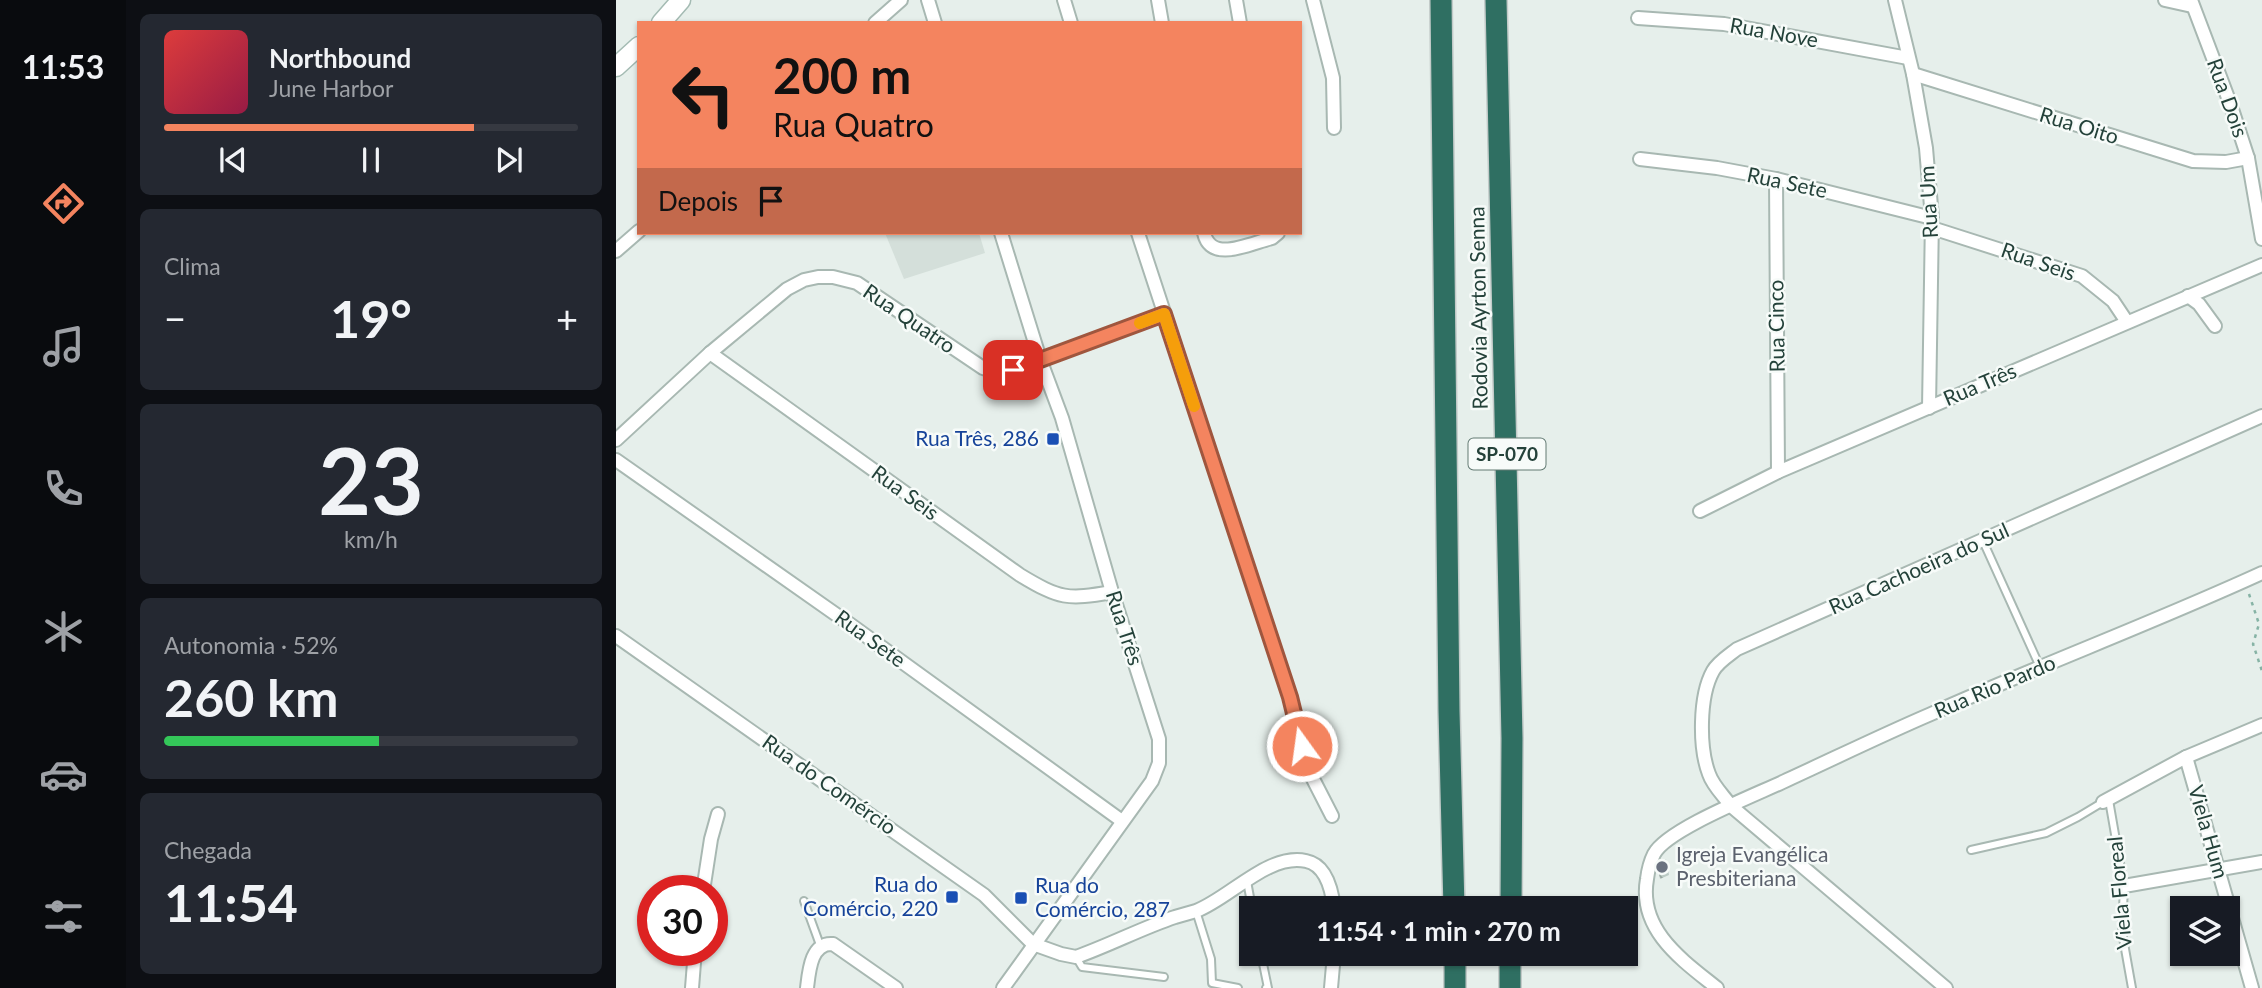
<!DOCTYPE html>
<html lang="pt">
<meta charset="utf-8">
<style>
:root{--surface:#171b24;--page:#242831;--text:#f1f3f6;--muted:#9ea1a6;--line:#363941;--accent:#f4845f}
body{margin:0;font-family:Lato,sans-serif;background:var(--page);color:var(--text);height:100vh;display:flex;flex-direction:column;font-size:26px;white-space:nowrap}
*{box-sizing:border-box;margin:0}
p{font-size:23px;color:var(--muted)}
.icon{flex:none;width:38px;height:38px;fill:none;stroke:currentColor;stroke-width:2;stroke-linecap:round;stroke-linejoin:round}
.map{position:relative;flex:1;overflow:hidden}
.sheet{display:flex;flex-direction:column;gap:14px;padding:14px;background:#0d0f14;width:490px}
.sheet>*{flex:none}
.guide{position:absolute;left:21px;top:21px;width:665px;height:214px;border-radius:0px;box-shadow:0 2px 5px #0004;background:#f4845f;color:#111;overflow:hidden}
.controls{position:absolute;left:1554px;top:896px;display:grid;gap:14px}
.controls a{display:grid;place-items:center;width:70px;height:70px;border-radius:0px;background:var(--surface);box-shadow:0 2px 5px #0004;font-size:35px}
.speed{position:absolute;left:21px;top:875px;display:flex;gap:14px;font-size:35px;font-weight:700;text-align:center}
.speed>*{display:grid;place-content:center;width:91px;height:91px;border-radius:50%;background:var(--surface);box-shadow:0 2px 5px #0004;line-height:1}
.speed .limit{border:10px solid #d22;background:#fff;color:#111}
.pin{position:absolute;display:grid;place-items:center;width:60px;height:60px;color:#fff;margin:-30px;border-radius:14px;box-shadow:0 4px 10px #0006}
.me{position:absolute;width:77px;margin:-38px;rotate:346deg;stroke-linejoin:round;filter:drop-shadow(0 0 5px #0008)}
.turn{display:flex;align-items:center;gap:24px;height:147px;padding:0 21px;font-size:32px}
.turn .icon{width:91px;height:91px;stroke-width:2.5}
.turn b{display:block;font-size:49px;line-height:60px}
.then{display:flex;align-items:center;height:66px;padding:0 21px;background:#0003;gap:14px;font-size:26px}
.big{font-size:52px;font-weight:700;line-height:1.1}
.sheet .tile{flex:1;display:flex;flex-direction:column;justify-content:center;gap:10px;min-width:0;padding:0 24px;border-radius:10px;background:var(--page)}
.sheet .dial{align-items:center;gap:0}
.dial b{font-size:91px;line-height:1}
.song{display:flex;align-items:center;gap:21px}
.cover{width:84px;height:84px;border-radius:10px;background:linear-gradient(135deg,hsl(0 70% 55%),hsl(340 70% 35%))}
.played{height:7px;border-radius:4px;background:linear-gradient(90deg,var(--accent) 75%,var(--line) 75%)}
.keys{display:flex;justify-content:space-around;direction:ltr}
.heat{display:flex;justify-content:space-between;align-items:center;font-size:38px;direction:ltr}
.charge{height:10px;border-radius:5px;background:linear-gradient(90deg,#34c759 52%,var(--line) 0)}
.trip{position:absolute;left:623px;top:896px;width:399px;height:70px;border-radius:0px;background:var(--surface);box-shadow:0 2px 5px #0004;font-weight:700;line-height:70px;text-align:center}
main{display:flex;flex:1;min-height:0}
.tab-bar{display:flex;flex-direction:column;width:126px;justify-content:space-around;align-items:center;background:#090b0e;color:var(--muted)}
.tab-bar .icon{width:49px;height:49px}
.tab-bar .selected{color:var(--accent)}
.tab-bar b{font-size:32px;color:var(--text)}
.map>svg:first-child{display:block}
.built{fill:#d4dfda}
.building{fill:url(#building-cross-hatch)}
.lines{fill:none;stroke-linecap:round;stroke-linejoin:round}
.lane-casing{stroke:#a8b8b2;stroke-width:10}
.street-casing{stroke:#a8b8b2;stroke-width:16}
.secondary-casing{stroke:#a4bbb3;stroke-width:21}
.highway-casing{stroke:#c2cac8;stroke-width:24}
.path{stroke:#86b3a5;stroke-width:2.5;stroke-dasharray:3.5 5;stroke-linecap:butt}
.lane{stroke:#fff;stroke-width:6}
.street{stroke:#fff;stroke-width:12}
.secondary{stroke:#fff;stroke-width:18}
.highway{stroke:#2f6f62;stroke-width:21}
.route-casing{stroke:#9f563e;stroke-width:18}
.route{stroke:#f4845f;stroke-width:12}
.slow{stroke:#f59e0b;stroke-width:12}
.transit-dot{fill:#1a4fb4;stroke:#f7fbf9;stroke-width:2.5}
.worship-dot{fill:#6b7280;stroke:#f7fbf9;stroke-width:2.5}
.labels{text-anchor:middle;stroke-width:5;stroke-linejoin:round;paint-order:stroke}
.shield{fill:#f7fbf9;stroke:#637a73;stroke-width:2}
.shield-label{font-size:19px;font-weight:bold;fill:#24423a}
.street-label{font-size:21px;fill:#24423a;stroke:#f7fbf9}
.transit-label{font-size:21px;fill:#164399;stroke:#f7fbf9;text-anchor:end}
.worship-label{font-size:21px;fill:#5b616d;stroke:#f7fbf9;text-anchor:start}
</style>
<main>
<nav class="tab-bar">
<b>11:53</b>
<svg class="icon selected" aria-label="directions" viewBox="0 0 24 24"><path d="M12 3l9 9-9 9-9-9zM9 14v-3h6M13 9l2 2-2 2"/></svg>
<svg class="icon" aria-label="music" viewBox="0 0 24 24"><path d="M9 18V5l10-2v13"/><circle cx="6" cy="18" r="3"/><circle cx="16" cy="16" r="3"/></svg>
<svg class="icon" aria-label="phone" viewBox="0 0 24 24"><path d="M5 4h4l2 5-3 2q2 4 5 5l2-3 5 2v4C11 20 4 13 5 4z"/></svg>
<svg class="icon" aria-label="climate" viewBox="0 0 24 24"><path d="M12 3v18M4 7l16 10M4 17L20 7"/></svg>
<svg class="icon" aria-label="car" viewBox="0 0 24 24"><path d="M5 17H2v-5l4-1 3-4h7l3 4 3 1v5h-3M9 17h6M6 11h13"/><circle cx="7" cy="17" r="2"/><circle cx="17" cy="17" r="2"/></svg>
<svg class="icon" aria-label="filters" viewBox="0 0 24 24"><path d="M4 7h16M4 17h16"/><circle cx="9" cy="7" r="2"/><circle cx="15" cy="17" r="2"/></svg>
</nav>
<section class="sheet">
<div class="tile">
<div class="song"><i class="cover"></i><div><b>Northbound</b><p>June Harbor</p></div></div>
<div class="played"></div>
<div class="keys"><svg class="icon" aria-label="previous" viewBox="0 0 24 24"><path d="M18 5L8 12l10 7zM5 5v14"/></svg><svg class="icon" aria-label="pause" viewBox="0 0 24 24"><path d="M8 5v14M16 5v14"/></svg><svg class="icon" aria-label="next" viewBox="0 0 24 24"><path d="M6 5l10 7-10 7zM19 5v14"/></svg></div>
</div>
<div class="tile"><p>Clima</p>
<div class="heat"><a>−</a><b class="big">19°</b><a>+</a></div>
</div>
<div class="tile dial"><b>23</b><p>km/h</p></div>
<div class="tile"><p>Autonomia · 52%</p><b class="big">260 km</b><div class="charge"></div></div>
<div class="tile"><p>Chegada</p><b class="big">11:54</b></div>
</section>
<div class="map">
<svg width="1646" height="988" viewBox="0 0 1646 988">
<defs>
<pattern id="building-cross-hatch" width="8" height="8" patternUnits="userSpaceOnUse" patternTransform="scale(1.75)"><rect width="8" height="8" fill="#bbcac4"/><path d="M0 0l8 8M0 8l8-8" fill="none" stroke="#98a6a0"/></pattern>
</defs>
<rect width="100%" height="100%" fill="#e6efeb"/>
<path class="built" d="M269,233h94l6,20 -81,26z"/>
<path class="building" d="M1050,859l3,16 -9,4 -2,-10 2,-6z"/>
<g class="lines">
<g class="lane-casing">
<g id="lane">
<path d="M1367,541l57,126"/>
<path d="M1493,800l15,86 -2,46 10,56"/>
<path d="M1355,850l75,-17 32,-16 25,-15"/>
<path d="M631,881l5,27"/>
<path d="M188,901l16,44"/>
<path d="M580,911l15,48 1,24 26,5"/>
<path d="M645,954l7,34h-2"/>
<path d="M460,957l6,10 82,10"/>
</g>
</g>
<g class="street-casing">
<g id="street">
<path d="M312,0l7,23"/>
<path d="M448,0l7,23"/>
<path d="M542,0l4,23"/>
<path d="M620,0l4,23"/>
<path d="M697,0l20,78 1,50"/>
<path d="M1279,0l18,74 13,74 6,70 -3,190"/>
<path d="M1549,0l27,6"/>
<path d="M1575,0l39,103 18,55 14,81"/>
<path d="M1022,18l86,6 184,34"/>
<path d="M259,23l26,-23"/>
<path d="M1297,74l280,87 33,1 22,-4"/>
<path d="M1024,159l77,9 59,11 156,39"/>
<path d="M1160,179l2,293"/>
<path d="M1316,228l150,48 31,25 14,21"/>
<path d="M385,233l39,126 22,59 50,174 47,147v24l-7,18 -149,207"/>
<path d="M522,233l152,464 21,78 21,41"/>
<path d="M588,233c7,31 47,10 68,5l6,-5"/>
<path d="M0,251l23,-20"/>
<path d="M1572,296l11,8 16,22"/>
<path d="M94,353l310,222c40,24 47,25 92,17"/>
<path d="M0,440l94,-87 77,-64 17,-9 14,-3h15l24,6 126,85 18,6 163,-60"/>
<path d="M0,460l235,165 271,196"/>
<path d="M1084,511l78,-39 484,-207"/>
<path d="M0,636l368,259 49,49 28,10 15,3c34,-12 66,-29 99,-40 7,-2 14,-4 21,-6 34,-13 72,-58 110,-50 21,4 26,30 28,47"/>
<path d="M1570,757l66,231"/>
<path d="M1487,802l83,-45 76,-32"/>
<path d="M1508,886l138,-24"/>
<path d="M87,891l8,-52 7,-25"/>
<path d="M76,988l3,-38"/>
<path d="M191,988c2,-17 4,-46 26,-44l63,44"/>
<path d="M715,988l3,-34"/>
<path d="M1101,988c-35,-28 -79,-58 -70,-109 1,-8 3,-17 7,-25 13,-25 104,-60 133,-74 48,-22 95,-45 144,-66 109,-49 222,-91 331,-141"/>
<path d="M1330,988l-215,-182c-7,-10 -18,-20 -22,-32 -10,-26 -10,-78 4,-103 5,-9 15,-15 24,-22l525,-233"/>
</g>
</g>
<g class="secondary-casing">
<g id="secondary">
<path d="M45,23l20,-23"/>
<path d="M0,67l23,-21"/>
</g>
</g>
<g class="highway-casing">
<g id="highway">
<path d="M825,0l8,711 5,197"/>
<path d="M880,0l16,738 -1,170"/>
<path d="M839,954v34"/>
<path d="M894,988v-34"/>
</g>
</g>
<path class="path" d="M1633,594l10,30 -6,20 9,27"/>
<use href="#lane" class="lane"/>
<use href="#street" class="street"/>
<use href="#secondary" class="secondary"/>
<use href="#highway" class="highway"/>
</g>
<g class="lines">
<g class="route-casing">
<path id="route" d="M397,370l151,-56 126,383 12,49"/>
</g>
<use href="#route" class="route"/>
<path class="slow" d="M524,323l24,-9 30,92"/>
</g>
<g class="transit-dot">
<rect x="430" y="432" width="14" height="14" rx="3.5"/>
<rect x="329" y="890" width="14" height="14" rx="3.5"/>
<rect x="398" y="891" width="14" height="14" rx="3.5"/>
</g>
<circle class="worship-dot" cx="1046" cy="867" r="7"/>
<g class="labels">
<rect class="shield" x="852.5" y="438.5" width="77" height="31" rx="5"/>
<g class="shield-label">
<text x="891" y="461">SP-070</text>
</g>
<g class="street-label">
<text transform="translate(1158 33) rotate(10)" y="7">Rua Nove</text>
<text transform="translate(1611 98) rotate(70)" y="7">Rua Dois</text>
<text transform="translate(1463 126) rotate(17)" y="7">Rua Oito</text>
<text transform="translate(1171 183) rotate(12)" y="7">Rua Sete</text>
<text transform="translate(1313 202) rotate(-93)" y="7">Rua Um</text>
<text transform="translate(1422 262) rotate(19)" y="7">Rua Seis</text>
<text transform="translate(863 308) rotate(-91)" y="7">Rodovia Ayrton Senna</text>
<text transform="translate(293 319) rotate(34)" y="7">Rua Quatro</text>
<text transform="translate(1161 326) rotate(-91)" y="7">Rua Cinco</text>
<text transform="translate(1364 385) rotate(-23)" y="7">Rua Três</text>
<text transform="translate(289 493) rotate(36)" y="7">Rua Seis</text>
<text transform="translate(1303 569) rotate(-24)" y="7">Rua Cachoeira do Sul</text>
<text transform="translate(508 628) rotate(72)" y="7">Rua Três</text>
<text transform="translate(254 639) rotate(36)" y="7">Rua Sete</text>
<text transform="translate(1379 687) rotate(-23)" y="7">Rua Rio Pardo</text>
<text transform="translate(213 785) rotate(35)" y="7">Rua do Comércio</text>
<text transform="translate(1592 832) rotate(74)" y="7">Viela Hum</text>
<text transform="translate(1504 893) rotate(-95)" y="7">Viela Floreal</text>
</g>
<g class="transit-label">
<text x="423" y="446">Rua Três, 286</text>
<text x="322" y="892">Rua do<tspan x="322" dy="24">Comércio, 220</tspan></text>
<text x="419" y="893" text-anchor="start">Rua do<tspan x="419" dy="24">Comércio, 287</tspan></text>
</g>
<g class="worship-label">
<text x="1060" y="862">Igreja Evangélica<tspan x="1060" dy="24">Presbiteriana</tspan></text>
</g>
</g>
</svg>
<div class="controls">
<a><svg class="icon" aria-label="layers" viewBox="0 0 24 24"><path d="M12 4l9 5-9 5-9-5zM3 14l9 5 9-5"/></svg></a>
</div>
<div class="speed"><div class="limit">30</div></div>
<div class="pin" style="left:397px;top:370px;background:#d93025"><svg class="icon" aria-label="arrive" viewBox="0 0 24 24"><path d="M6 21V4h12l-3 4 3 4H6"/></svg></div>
<svg class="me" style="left:686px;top:746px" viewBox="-20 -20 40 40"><circle r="17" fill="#f4845f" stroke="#fff" stroke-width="3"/><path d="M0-11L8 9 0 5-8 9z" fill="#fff"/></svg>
<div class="trip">11:54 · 1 min · 270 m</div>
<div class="guide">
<div class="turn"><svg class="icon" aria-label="left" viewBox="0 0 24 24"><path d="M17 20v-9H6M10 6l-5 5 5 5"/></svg><div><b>200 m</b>Rua Quatro</div></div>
<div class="then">Depois<svg class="icon" aria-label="arrive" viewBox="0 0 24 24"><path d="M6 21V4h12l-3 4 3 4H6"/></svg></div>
</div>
</div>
</main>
